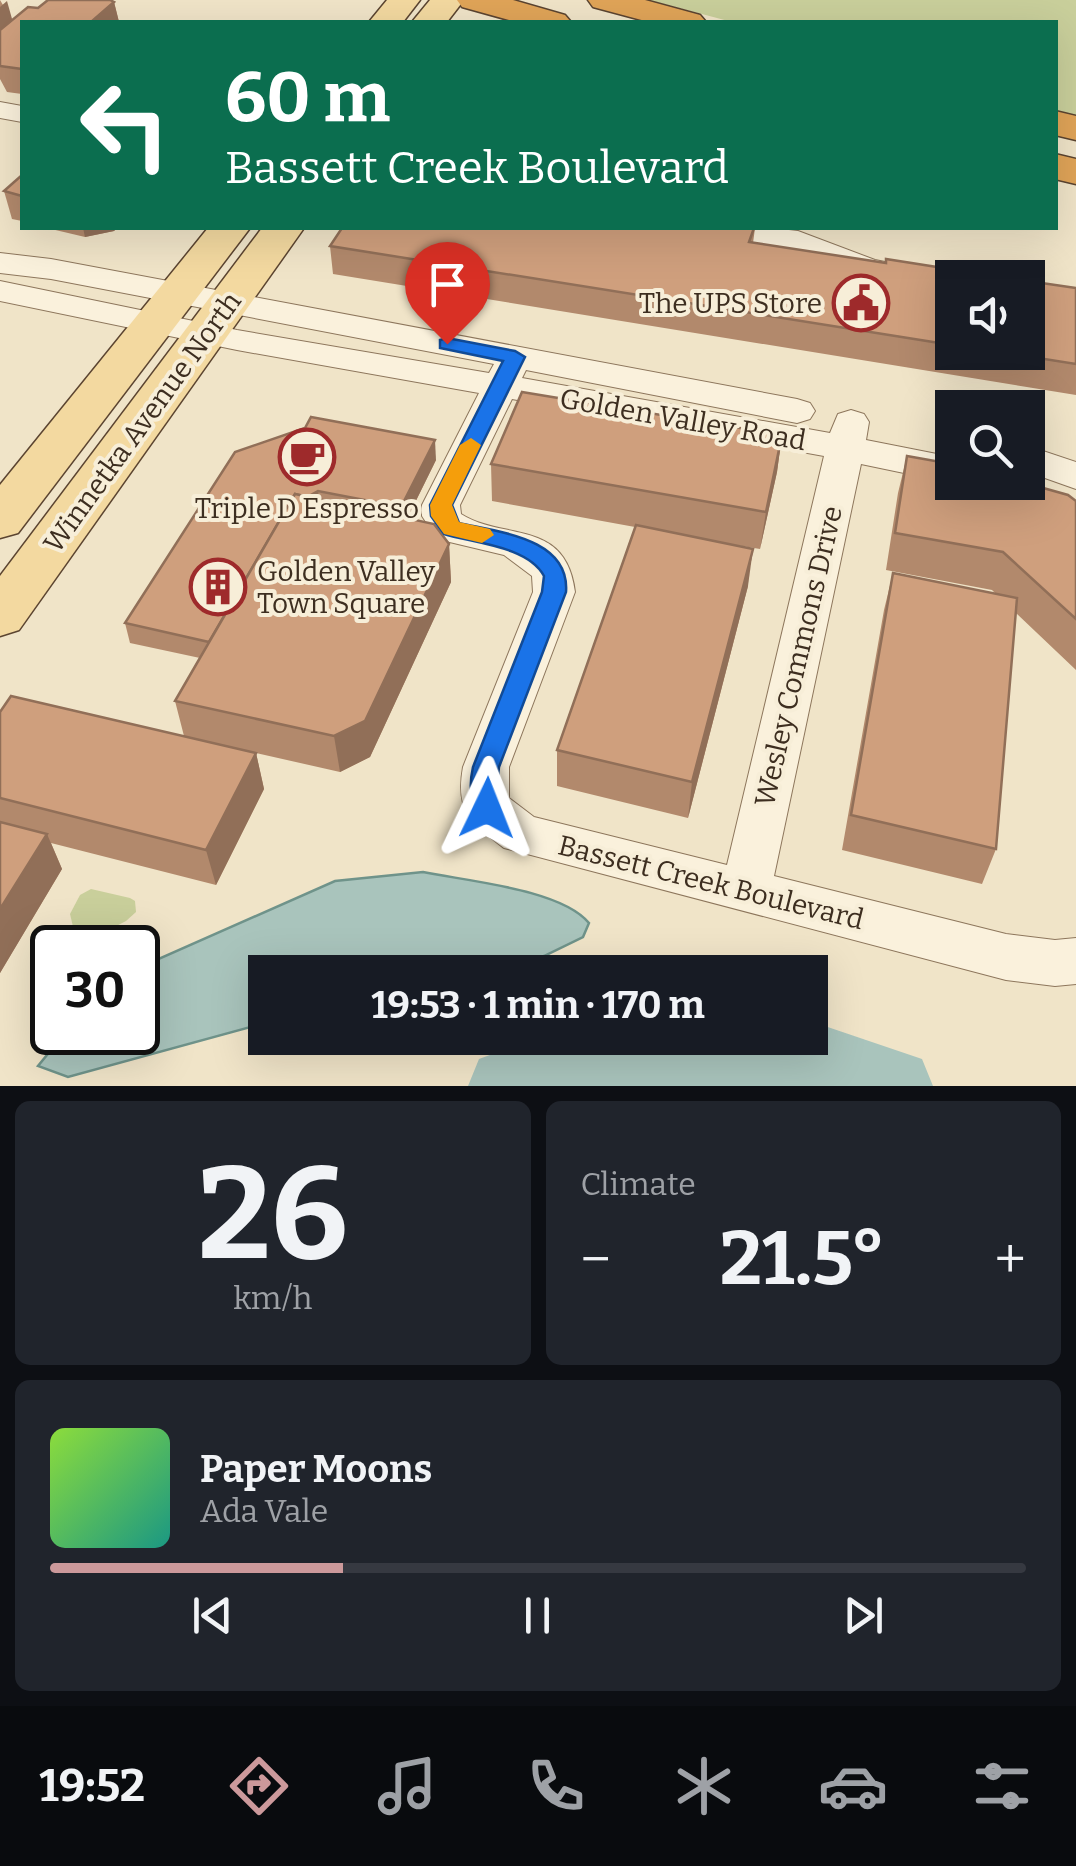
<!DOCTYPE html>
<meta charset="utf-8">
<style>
:root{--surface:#171b24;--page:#20242c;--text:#f1f3f6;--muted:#9ea1a6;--line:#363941;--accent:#cc999b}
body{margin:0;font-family:Bitter,serif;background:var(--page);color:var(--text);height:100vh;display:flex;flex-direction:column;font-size:38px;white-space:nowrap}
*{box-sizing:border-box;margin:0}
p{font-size:32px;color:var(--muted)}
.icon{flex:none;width:55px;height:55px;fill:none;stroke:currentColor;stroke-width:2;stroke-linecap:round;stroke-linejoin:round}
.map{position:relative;height:1086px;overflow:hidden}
.sheet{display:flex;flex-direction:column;gap:15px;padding:15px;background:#0d0f14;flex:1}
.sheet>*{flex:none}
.hud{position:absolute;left:20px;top:20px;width:1038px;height:210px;border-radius:0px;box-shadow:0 10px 40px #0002;background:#0b6e4f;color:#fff;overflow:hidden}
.buttons{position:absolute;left:935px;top:260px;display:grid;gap:20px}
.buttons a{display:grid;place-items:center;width:110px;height:110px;border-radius:0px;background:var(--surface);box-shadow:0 10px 40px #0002;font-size:50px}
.speed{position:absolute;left:30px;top:925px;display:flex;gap:20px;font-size:50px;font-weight:700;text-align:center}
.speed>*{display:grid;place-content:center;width:130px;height:130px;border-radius:50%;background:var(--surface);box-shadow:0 10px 40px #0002;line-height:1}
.speed .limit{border:5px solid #111;border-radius:15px;background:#fff;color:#111}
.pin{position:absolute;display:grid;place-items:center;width:85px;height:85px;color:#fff;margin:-102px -42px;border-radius:50% 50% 50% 0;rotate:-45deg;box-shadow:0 0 10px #0007}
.pin .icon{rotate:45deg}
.me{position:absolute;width:110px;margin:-55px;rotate:2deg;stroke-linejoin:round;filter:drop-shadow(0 0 8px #0008)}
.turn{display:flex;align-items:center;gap:35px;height:210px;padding:0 40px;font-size:45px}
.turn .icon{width:130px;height:130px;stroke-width:2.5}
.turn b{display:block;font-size:70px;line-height:85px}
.big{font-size:75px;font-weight:700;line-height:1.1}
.sheet .card{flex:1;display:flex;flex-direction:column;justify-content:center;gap:15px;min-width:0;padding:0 35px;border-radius:15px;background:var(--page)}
.sheet .dial{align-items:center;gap:0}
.dial b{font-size:130px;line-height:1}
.song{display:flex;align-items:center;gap:30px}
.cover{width:120px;height:120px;border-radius:15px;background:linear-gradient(135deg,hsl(90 70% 55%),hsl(170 70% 35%))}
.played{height:10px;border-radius:5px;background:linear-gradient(90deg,var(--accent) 30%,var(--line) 30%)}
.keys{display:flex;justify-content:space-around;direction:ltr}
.heat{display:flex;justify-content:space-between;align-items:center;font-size:55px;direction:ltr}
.sheet .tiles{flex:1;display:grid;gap:15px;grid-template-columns:1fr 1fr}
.card:last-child{grid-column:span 2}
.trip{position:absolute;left:248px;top:955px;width:580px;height:100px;border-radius:0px;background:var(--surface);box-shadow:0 10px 40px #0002;font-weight:700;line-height:100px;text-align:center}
.tab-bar{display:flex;height:160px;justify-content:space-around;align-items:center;background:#090b0e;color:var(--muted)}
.tab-bar .icon{width:70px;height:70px}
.tab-bar .selected{color:var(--accent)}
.tab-bar b{font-size:45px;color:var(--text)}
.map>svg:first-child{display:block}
.green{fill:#c9cf9b}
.water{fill:#a9c4bc;stroke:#6f938a;stroke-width:2.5}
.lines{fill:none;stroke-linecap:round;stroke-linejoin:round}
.river{fill:#a9c4bc;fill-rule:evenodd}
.minor-casing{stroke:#8d765c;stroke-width:2}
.major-casing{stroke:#5b4430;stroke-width:3}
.highway-casing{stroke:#5b4430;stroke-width:3}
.minor{fill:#faf1dc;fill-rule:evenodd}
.major{fill:#f3d9a0;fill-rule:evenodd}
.highway{fill:#e0a458;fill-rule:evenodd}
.wall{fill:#b2896c}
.shaded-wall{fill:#916f58}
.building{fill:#cf9f7d;stroke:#916f58;stroke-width:2.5}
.route{fill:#1a73e8;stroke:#114b97;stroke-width:2.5}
.slow{fill:#f59e0b}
.labels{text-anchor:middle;stroke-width:8;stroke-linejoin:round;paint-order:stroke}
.poi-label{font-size:28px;fill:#3d2e20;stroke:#f7eed8;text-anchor:end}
.street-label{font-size:28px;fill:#3d2e20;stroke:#f7eed8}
</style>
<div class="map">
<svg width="1076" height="1086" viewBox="0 0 1076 1086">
<rect width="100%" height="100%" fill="#f0e4c8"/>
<g class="green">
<path d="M649,0h427v116l-21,-6v-88h-323z"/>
<path d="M91,889l39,9 5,3 1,11 -10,9 -33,17 -19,-7 -4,-17 10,-19z"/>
</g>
<path class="water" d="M423,872c43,9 138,17 166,51l-6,14 -39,19 -69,16h-210v51l-197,54 -30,-11 27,-33 73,-1v-64l197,-87z"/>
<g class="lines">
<path class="river" d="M810,1021l112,38 11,27h-465l11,-27c90,-36 232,-21 331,-21z"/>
<g class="minor-casing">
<g id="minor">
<path d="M0,102l22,4v16l-22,-4z"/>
<path d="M696,228h75l27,3 77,29 90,18h-13v15l-96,-18 -65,-26 -79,-12 -11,-2z"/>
<path d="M0,253l51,6 746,140 13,4 5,8 -5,8 -13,4 -271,-53 -4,8 308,55 8,-19 13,-4 13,4 5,8 -3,18 86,17v26l-91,-19 -87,412 232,58 49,6 21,-2v46l-21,2 -49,-6 -502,-132c-33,-25 -49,-36 -41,-81l70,-175 -1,-16 -28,-21 -67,-16 -15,-23v-11l57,-112 -242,-43 -237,-49v-20l237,49 252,43 5,-9 -443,-85 -51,-6zM512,399l312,57 -97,409 -193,-48 -25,-19v-31l66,-175c-9,-74 -72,-51 -114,-78l-1,-9z"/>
<path d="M1028,446l48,16v27l-48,-17z"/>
</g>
</g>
<g class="major-casing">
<g id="major">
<path d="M387,0h33l-17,22h-34z"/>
<path d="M430,0h34l-17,22h-35z"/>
<path d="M208,228h42l-232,305 -18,5v-53z"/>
<path d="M262,228h42l-285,402 -19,6v-60z"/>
</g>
</g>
<g class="highway-casing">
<g id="highway">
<path d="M457,0h56l52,15 6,7h-55l-54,-15z"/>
<path d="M588,0h57l55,15 6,7h-57l-56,-15z"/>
<path d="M1055,111l21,5v24l-21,-5z"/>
<path d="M1055,154l21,5v25l-21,-5z"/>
</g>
</g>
<use href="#minor" class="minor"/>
<use href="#major" class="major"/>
<use href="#highway" class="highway"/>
</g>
<g class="wall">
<path d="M0,0l12,20 26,-12 76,-6 5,20h-97v72l-15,-2 -7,-13z"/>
<path d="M22,175v46l-10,-2 -8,-28z"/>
<path d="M47,228h70l-3,3 -29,6z"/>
<path d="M342,228h413l-2,15 199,35v74h76l48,-64v107l-743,-121 -3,-28z"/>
<path d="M782,435l-5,37 -17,77 -30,-5 18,42 -60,232 -131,-32v-36l78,-223 -143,-26 -1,-37z"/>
<path d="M235,452l201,8 -29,59 42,25 2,38 -81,175 -30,15 -84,-19 8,36 -48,96 -165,-42 11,26 -62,104v-261l184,24 -9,-35 25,-43 -70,-15 -5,-20z"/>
<path d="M907,456l169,45v169l-60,-57 -20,236 -14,35 -140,-34 42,-240 9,-37 103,21 -4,-4 -106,-20 12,-77z"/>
</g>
<g class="shaded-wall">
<path d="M7,1l7,25 -14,12v-31z"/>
<path d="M114,2l5,20h-28z"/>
<path d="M83,228h34l-3,3 -29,6z"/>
<path d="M782,435l-5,37 -17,77 6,-37z"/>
<path d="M435,440l1,20 -33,67 -2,-20z"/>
<path d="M318,491l3,20 -14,-14z"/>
<path d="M449,544l2,38 -81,175 -30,15 -6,-36z"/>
<path d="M753,549l-5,37 -60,232 4,-36z"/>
<path d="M256,753l8,36 -48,96 -10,-35z"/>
<path d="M47,834l15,35 -62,104v-64z"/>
</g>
<g class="building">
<path d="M48,0h62l4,2 -23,20h-69v47l-22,-3v-36l28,-23 10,1z"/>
<path d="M22,175v21l-18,-5z"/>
<path d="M342,228h412l-5,14 137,21v-4l121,19h-55v67l-622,-99z"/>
<path d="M1028,281l48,7v76l-75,-12h27z"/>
<path d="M522,392l260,43 -16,77 -275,-48z"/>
<path d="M311,417l124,23 -34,67 -83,-16 -11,6 -12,-3 -86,148 -84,-19 110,-171 70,-24z"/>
<path d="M907,456l45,8v18h70l46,13 8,6v118l-73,-67 -108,-19z"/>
<path d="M295,494l139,30 15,20 -84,177 -31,15 -159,-35z"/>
<path d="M636,525l117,24 -61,233 -135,-32z"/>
<path d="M893,573l124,25 -21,251 -145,-34z"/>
<path d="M11,696l245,57 -50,97 -206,-52v-86z"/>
<path d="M0,822l47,12 -47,75z"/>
</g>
<path class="route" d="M447,338l68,13 10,6 -73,148 7,18c39,9 111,15 107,69l-67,175c-3,16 4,36 -2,49l-10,3 -9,-3c-8,-17 -9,-31 -5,-49l69,-175 2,-16c-16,-30 -71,-33 -100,-42l-13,-18 -1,-11 73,-144 -63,-13v-8z"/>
<path class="slow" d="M471,438l10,7 -29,60 7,17 31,7 4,6 -12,8 -38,-9 -13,-18 -1,-11 30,-60z"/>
<defs>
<g id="civic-ring" transform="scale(2.875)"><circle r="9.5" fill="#f7eed8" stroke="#9e2a2b" stroke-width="1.5"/><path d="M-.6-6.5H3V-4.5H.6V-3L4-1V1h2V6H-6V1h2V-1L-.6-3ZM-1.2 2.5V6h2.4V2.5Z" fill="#9e2a2b"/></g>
<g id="cafe-ring" transform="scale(2.875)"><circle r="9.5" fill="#f7eed8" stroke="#9e2a2b" stroke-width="1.5"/><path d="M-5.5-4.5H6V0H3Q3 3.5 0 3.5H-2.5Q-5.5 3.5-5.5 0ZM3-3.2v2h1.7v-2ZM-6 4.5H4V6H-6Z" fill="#9e2a2b"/></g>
<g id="building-ring" transform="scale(2.875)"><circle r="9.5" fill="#f7eed8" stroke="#9e2a2b" stroke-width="1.5"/><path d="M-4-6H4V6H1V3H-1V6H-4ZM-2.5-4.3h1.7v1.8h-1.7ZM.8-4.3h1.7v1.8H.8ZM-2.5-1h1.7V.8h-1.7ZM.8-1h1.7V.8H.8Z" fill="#9e2a2b"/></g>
</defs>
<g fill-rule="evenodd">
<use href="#civic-ring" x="861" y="303"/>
<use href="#cafe-ring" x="307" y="457"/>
<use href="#building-ring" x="218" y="587"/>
</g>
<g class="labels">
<g class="poi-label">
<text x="822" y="313">The UPS Store</text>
<text x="307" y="518" text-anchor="middle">Triple D Espresso</text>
<text x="257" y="581" text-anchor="start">Golden Valley<tspan x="257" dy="32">Town Square</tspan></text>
</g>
<g class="street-label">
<text transform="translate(683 419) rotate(10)" y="10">Golden Valley Road</text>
<text transform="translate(142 422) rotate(-54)" y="10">Winnetka Avenue North</text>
<text transform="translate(798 656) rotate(-77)" y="10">Wesley Commons Drive</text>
<text transform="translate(711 882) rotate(14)" y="10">Bassett Creek Boulevard</text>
</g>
</g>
</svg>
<div class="buttons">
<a><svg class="icon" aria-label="sound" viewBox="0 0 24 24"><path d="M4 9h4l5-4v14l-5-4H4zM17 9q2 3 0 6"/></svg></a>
<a><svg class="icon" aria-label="search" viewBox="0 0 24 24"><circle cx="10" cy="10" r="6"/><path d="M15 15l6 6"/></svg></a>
</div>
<div class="speed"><div class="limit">30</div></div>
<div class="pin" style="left:447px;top:344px;background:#d93025"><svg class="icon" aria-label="arrive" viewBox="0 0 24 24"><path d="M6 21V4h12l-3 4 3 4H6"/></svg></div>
<svg class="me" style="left:487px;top:808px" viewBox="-20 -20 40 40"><path d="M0-17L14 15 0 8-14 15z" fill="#1a73e8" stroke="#fff" stroke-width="4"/></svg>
<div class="trip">19:53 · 1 min · 170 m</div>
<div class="hud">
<div class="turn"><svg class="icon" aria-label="left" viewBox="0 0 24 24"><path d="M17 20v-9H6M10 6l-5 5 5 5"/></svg><div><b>60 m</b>Bassett Creek Boulevard</div></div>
</div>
</div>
<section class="sheet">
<div class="tiles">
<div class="card dial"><b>26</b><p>km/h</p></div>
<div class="card"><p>Climate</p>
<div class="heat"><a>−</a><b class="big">21.5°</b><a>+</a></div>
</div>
<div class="card">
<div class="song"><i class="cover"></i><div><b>Paper Moons</b><p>Ada Vale</p></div></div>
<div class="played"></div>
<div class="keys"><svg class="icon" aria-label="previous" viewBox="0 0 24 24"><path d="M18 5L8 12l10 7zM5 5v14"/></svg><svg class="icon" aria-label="pause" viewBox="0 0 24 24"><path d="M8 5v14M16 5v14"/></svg><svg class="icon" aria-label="next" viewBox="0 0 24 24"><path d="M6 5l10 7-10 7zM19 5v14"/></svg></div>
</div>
</div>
</section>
<nav class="tab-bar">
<b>19:52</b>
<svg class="icon selected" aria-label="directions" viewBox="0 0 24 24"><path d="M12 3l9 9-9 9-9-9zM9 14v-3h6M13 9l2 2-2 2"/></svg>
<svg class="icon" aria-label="music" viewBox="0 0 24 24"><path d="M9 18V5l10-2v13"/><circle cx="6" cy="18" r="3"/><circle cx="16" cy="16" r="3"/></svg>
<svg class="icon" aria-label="phone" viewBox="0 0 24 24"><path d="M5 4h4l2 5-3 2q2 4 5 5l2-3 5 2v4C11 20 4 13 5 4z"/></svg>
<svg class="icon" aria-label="climate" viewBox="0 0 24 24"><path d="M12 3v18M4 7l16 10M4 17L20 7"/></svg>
<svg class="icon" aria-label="car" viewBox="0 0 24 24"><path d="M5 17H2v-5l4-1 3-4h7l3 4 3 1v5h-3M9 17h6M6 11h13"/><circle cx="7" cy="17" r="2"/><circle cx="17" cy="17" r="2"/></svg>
<svg class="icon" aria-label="filters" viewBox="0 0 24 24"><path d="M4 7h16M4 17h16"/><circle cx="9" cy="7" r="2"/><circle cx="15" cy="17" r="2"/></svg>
</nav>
